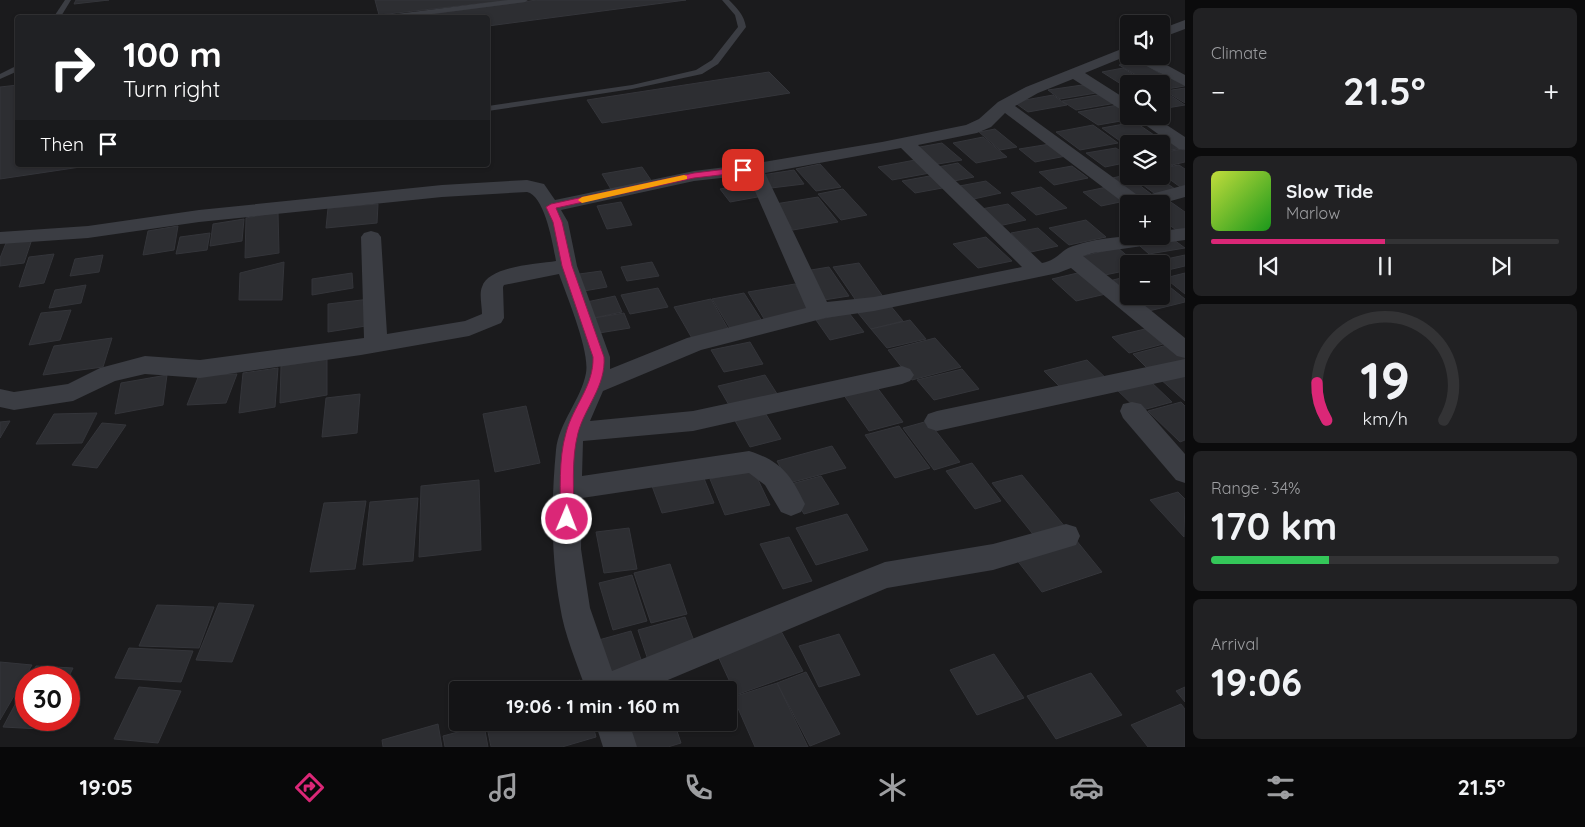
<!DOCTYPE html>
<meta charset="utf-8">
<style>
:root{--surface:#141416;--page:#212123;--text:#f1f3f6;--muted:#9d9ea1;--line:#333335;--accent:#db2777}
body{margin:0;font-family:Quicksand,sans-serif;background:var(--page);color:var(--text);height:100vh;display:flex;flex-direction:column;font-size:19px;white-space:nowrap}
*{box-sizing:border-box;margin:0}
p{font-size:16px;color:var(--muted)}
.icon{flex:none;width:28px;height:28px;fill:none;stroke:currentColor;stroke-width:2;stroke-linecap:round;stroke-linejoin:round}
.map{position:relative;flex:1;overflow:hidden}
.side{display:flex;flex-direction:column;gap:8px;padding:8px;background:#0b0b0c;width:400px}
.side>*{flex:none}
.hud{position:absolute;left:15px;top:15px;width:475px;height:152px;border-radius:5px;box-shadow:0 1px 4px #0004,0 0 0 1px var(--line);background:#202124;color:#fff;overflow:hidden}
.buttons{position:absolute;left:1120px;top:15px;display:grid;gap:10px}
.buttons a{display:grid;place-items:center;width:50px;height:50px;border-radius:5px;background:var(--surface);box-shadow:0 1px 4px #0004,0 0 0 1px var(--line);font-size:25px}
.speed{position:absolute;left:15px;top:666px;display:flex;gap:10px;font-size:25px;font-weight:700;text-align:center}
.speed>*{display:grid;place-content:center;width:65px;height:65px;border-radius:50%;background:var(--surface);box-shadow:0 1px 4px #0004,0 0 0 1px var(--line);line-height:1}
.speed .limit{border:8px solid #d22;background:#fff;color:#111}
.pin{position:absolute;display:grid;place-items:center;width:42px;height:42px;color:#fff;margin:-21px;border-radius:10px;box-shadow:0 2px 8px #0006}
.me{position:absolute;width:55px;margin:-28px;rotate:1deg;stroke-linejoin:round;filter:drop-shadow(0 0 4px #0008)}
.turn{display:flex;align-items:center;gap:18px;height:105px;padding:0 25px;font-size:22px}
.turn .icon{width:65px;height:65px;stroke-width:2.5}
.turn b{display:block;font-size:35px;line-height:42px}
.then{display:flex;align-items:center;height:48px;padding:0 25px;background:#0003;gap:10px;font-size:19px}
.big{font-size:38px;font-weight:700;line-height:1.1}
.side .widget{flex:1;display:flex;flex-direction:column;justify-content:center;gap:8px;min-width:0;padding:0 18px;border-radius:8px;background:var(--page)}
.side .dial{align-items:center;gap:0}
.dial svg{height:130px;overflow:visible;fill:none;stroke:var(--line);stroke-width:7;stroke-linecap:round;text-anchor:middle}
.dial text{fill:var(--text);stroke:none}
.song{display:flex;align-items:center;gap:15px}
.cover{width:60px;height:60px;border-radius:8px;background:linear-gradient(135deg,hsl(70 70% 55%),hsl(120 70% 35%))}
.played{height:5px;border-radius:2px;background:linear-gradient(90deg,var(--accent) 50%,var(--line) 50%)}
.keys{display:flex;justify-content:space-around;direction:ltr}
.heat{display:flex;justify-content:space-between;align-items:center;font-size:28px;direction:ltr}
.charge{height:8px;border-radius:4px;background:linear-gradient(90deg,#34c759 34%,var(--line) 0)}
.trip{position:absolute;left:449px;top:681px;width:288px;height:50px;border-radius:5px;background:var(--surface);box-shadow:0 1px 4px #0004,0 0 0 1px var(--line);font-weight:700;line-height:50px;text-align:center}
.tab-bar{display:flex;height:80px;justify-content:space-around;align-items:center;background:#080809;color:var(--muted)}
.tab-bar .icon{width:35px;height:35px}
.tab-bar .selected{color:var(--accent)}
.tab-bar b{font-size:22px;color:var(--text)}
main{display:flex;flex:1;min-height:0}
.map>svg:first-child{display:block}
.building{fill:#2d2e32;stroke:#34353a}
.lines{fill:none;stroke-linecap:round;stroke-linejoin:round}
.service{fill:#3b3d43;fill-rule:evenodd}
.minor{fill:#3b3d43;fill-rule:evenodd}
.route{fill:#db2777;stroke:#8e194d}
.slow{fill:#f59e0b}
</style>
<main>
<div class="map">
<svg width="1185" height="747" viewBox="0 0 1185 747">
<rect width="100%" height="100%" fill="#1b1b1d"/>
<g class="building">
<path d="M76,0h33l-35,4z"/>
<path d="M375,0h136l-132,15z"/>
<path d="M537,0h149l-198,26v-8h-88z"/>
<path d="M1140,61l24,15 -21,3 -24,-14z"/>
<path d="M1123,68l22,14 -21,4 -22,-14z"/>
<path d="M769,72l21,21 -188,30 -15,-23z"/>
<path d="M1172,76l13,8v2l-24,4v-6h-12l-4,-3z"/>
<path d="M1089,84l13,8 -42,7 -12,-9z"/>
<path d="M18,85v80h76l-94,14v-92z"/>
<path d="M1185,88v15l-20,-12z"/>
<path d="M1165,92l20,13 -24,4v-16z"/>
<path d="M1103,94l13,9 -40,7 -14,-9z"/>
<path d="M1053,95l14,10 -39,7 -14,-10z"/>
<path d="M1118,105l11,7v4l9,2 -40,7 -20,-13z"/>
<path d="M1135,122l19,13 -34,6 -18,-13z"/>
<path d="M1093,125l25,18 -38,7 -24,-18z"/>
<path d="M995,129l22,18 -17,3 -21,-18z"/>
<path d="M983,137l24,20 -31,6 -23,-20z"/>
<path d="M1169,140l13,8 -21,4v-8h-15z"/>
<path d="M942,143l20,17 -30,5 -18,-17z"/>
<path d="M1050,144l16,12 -31,6 -16,-13z"/>
<path d="M1116,148l13,9v5l-24,5 -19,-14z"/>
<path d="M1182,149l3,2v11l-13,3 -11,-8v-4z"/>
<path d="M1161,158l12,8 -12,2z"/>
<path d="M915,160l15,13 -38,7 -14,-13z"/>
<path d="M958,163l16,14 -25,5 -16,-14z"/>
<path d="M820,164l21,23 -25,4 -20,-22z"/>
<path d="M1179,165l6,4v19l-2,1 -22,-16v-5z"/>
<path d="M1072,166l16,12 -34,7 -15,-13z"/>
<path d="M642,167l11,16 -41,8 -10,-17z"/>
<path d="M794,170l10,14 -33,4 -9,-13z"/>
<path d="M935,175l13,12 -33,6 -13,-12z"/>
<path d="M1126,175l29,22 -19,4 -28,-22z"/>
<path d="M1131,176h25l22,15 -20,5z"/>
<path d="M986,181l15,12 -32,7 -15,-13z"/>
<path d="M752,183l11,13 -33,6 -10,-13z"/>
<path d="M1041,187l26,21 -31,7 -25,-22z"/>
<path d="M1107,187l18,14 -24,5 -18,-14z"/>
<path d="M843,189l24,26 -26,5 -23,-26z"/>
<path d="M818,197l20,25 -45,8 -18,-26z"/>
<path d="M1168,200l17,12v18l-6,2 -18,-13v-15h-10z"/>
<path d="M621,202l11,23 -25,4 -10,-23z"/>
<path d="M378,204l-1,19 -51,5 2,-20z"/>
<path d="M1008,204l18,16 -32,7 -18,-17z"/>
<path d="M278,212l1,41 -34,5 1,-40z"/>
<path d="M244,219l-2,22 -32,5 3,-22z"/>
<path d="M1086,220l20,17 -37,8 -20,-17z"/>
<path d="M178,226l-4,24 -31,5 5,-24z"/>
<path d="M1038,228l20,18 -27,6 -20,-19z"/>
<path d="M210,233l-3,17 -31,4 4,-17z"/>
<path d="M986,237l26,24 -34,7 -25,-24z"/>
<path d="M32,239l-8,24 -24,3v-8l6,-15z"/>
<path d="M1174,240l11,8 -36,6 -9,-8z"/>
<path d="M1118,248l19,16h-8v6l-29,6 -22,-19z"/>
<path d="M54,254l-10,29 -25,4 10,-30z"/>
<path d="M103,255l-4,17 -29,4 5,-17z"/>
<path d="M1185,255v11l-17,4 -11,-9z"/>
<path d="M284,262l-2,38h-43l1,-27z"/>
<path d="M652,262l7,14 -32,5 -6,-14z"/>
<path d="M859,263l25,35 -27,4 -24,-35z"/>
<path d="M829,267l20,29 -25,4 -19,-29z"/>
<path d="M601,271l6,16 -29,5 -6,-17z"/>
<path d="M1086,271l24,22 -34,8 -24,-22z"/>
<path d="M352,273l1,15 -41,7v-16z"/>
<path d="M1185,273v21l-20,-16z"/>
<path d="M1129,276v20h32v-16l24,19v3l-40,10 -36,-31z"/>
<path d="M795,284l19,29 -48,9 -18,-30z"/>
<path d="M86,285l-5,18 -32,5 6,-18z"/>
<path d="M658,288l10,19 -38,7 -9,-19z"/>
<path d="M744,293l20,31 -33,6 -19,-31z"/>
<path d="M615,296l7,16 -33,7 -7,-16z"/>
<path d="M370,299l2,26 -44,7v-28z"/>
<path d="M711,299l19,33 -37,8 -19,-33z"/>
<path d="M890,305l13,16 -32,8 -13,-16z"/>
<path d="M71,310l-11,30 -31,5 12,-32z"/>
<path d="M624,313l6,15 -31,5 -5,-15z"/>
<path d="M849,313l15,19 -34,8 -14,-20z"/>
<path d="M910,320l16,19 -39,9 -16,-19z"/>
<path d="M1149,328l18,15 -38,10 -17,-16z"/>
<path d="M112,338l-9,29 -60,8 11,-29z"/>
<path d="M935,338l26,29 -49,13 -24,-30z"/>
<path d="M750,342l13,22 -39,8 -13,-22z"/>
<path d="M1171,344l14,14v7l-34,7 -18,-18z"/>
<path d="M327,359v36l-47,8 1,-37z"/>
<path d="M1087,360l22,21 -46,9 -19,-19z"/>
<path d="M278,368l-3,39 -36,6 4,-40z"/>
<path d="M962,369l17,20 -45,11 -17,-20z"/>
<path d="M1185,371v30l-26,-23z"/>
<path d="M237,374l-11,29 -39,2 12,-30z"/>
<path d="M167,375l-4,30 -48,9 6,-31z"/>
<path d="M765,375l16,25 -48,12 -15,-26z"/>
<path d="M1149,380l23,22 -33,9 -23,-22z"/>
<path d="M873,382l30,40 -34,9 -28,-40z"/>
<path d="M360,394l-3,39 -35,4 4,-39z"/>
<path d="M1181,402l4,4v34l-5,2 -32,-31z"/>
<path d="M526,406l14,57 -45,9 -12,-58z"/>
<path d="M764,411l17,28 -31,8 -16,-28z"/>
<path d="M97,413l-15,30 -46,1 18,-30z"/>
<path d="M10,421l-10,17v-16z"/>
<path d="M928,421l32,41 -26,8 -31,-42z"/>
<path d="M102,423l24,2 -29,43 -25,-3z"/>
<path d="M899,426l31,42 -35,10 -30,-43z"/>
<path d="M832,446l14,22 -57,15 -12,-22z"/>
<path d="M972,463l29,38 -26,8 -29,-38z"/>
<path d="M753,469l17,36 -45,10 -15,-36z"/>
<path d="M1022,475l49,59 -31,9 -48,-60z"/>
<path d="M703,476l11,27 -52,10 -10,-27z"/>
<path d="M821,476l18,28 -35,10 -17,-29z"/>
<path d="M479,480l2,70 -62,7 2,-71z"/>
<path d="M1178,492l7,7 -1,38 -34,-37z"/>
<path d="M418,498l-5,63 -50,4 7,-63z"/>
<path d="M366,501l-11,68 -45,3 14,-69z"/>
<path d="M847,514l21,36 -52,15 -20,-37z"/>
<path d="M629,528l8,41 -33,4 -8,-41z"/>
<path d="M789,537l23,44 -29,8 -23,-45z"/>
<path d="M1076,540l26,32 -60,20 -26,-33z"/>
<path d="M670,564l17,50 -36,9 -17,-50z"/>
<path d="M632,575l15,46 -34,9 -14,-47z"/>
<path d="M219,603l35,2 -22,57 -36,-2z"/>
<path d="M157,605l57,2 -15,41 -60,-2z"/>
<path d="M685,617l12,32 -48,14 -11,-33z"/>
<path d="M631,631l13,37 -38,10 -11,-37z"/>
<path d="M781,631l22,40 -67,24 -19,-41z"/>
<path d="M839,634l21,41 -41,12 -20,-41z"/>
<path d="M129,648l64,3 -12,31 -66,-4z"/>
<path d="M994,654l30,44 -47,17 -27,-45z"/>
<path d="M0,662l32,3 -32,55z"/>
<path d="M36,666l37,2 -5,10h-38z"/>
<path d="M806,672l34,62 -30,12 -33,-63z"/>
<path d="M1091,673l31,42 -66,24 -29,-43z"/>
<path d="M580,680l3,10h-36z"/>
<path d="M777,683l31,64h-53l-22,-50z"/>
<path d="M26,684v36h20l-5,9 -38,-2z"/>
<path d="M139,687l42,4 -23,52 -44,-4z"/>
<path d="M1185,687v15l-9,-11z"/>
<path d="M1181,704l4,5v38h-37l-17,-22z"/>
<path d="M486,722h106l4,15 -34,10h-71z"/>
<path d="M626,722h48l7,21 -13,4h-35z"/>
<path d="M438,724l4,23h-59l-1,-7z"/>
<path d="M484,725l4,22h-43l-2,-11z"/>
</g>
<g class="lines">
<g class="service">
<path d="M65,0h6l-11,18h-7z"/>
<path d="M508,0h20l-3,2 -124,16 -17,-1 4,-2z"/>
<path d="M722,0h7c8,8 15,15 17,27l-28,37 -16,10 -70,15 -144,22v-5l144,-21 64,-15 16,-10 26,-33 -3,-12z"/>
<path d="M18,65v6l-18,8v-5z"/>
</g>
<g class="minor">
<path d="M1185,20v9l-24,9v-9z"/>
<path d="M1129,46v9l-44,18 44,28v12l-6,-2 -50,-32 -35,14 -23,13 125,91 45,-12v12l-25,7h-31v3l-124,-94 -14,14 -14,6 -59,12 124,118c18,-4 18,-13 31,-17 29,-10 58,-10 88,-10v-5l24,-3v12l-92,13 -10,3 46,37v3h4l52,42v20l-8,-2 -106,-88 -13,5 -184,38 -49,7 -124,32 -98,41 -13,30 103,-10 209,-45 8,3 4,6 -4,6 -8,3 -209,47 -110,10 -1,35 167,-25c32,10 42,24 56,53l-4,8 -10,4 -10,-4 -16,-27 -16,-12 -167,25 -1,51 9,59 22,63 273,-109 108,-18 73,-20 10,3 4,9 -4,9 -83,25 -106,18 -243,102h-58c-9,-27 -22,-56 -26,-84 -9,-50 -9,-104 -4,-156 3,-28 25,-50 30,-77 4,-22 -19,-76 -27,-99l-55,11 -1,2 1,31 -3,5 -32,13 -108,19 -161,23 -55,-4 -30,7 -42,20 -59,9 -14,-3v-18l14,3 54,-8 32,-16 45,-12 55,4 164,-22 -3,-101 3,-4 7,-2 7,2 3,4 6,97 78,-13 17,-7c0,-8 -3,-20 0,-27 6,-21 55,-23 74,-26 -3,-16 -11,-65 -29,-69l-85,5 -243,25 -111,16 -88,6v-12l88,-6 111,-16 243,-25 85,-5 17,4 11,16 139,-29 64,-8 124,-21 84,-17 13,-6 19,-17 28,-15zM901,148l121,119 -148,30 -47,5 -62,-129zM748,175l58,133 -119,30 -77,31v-12l-33,-91 -9,-44 -7,-12 133,-29z"/>
<path d="M1131,56h19l35,19v11l-52,-27z"/>
<path d="M1133,116h20l32,21v13l-6,-1z"/>
<path d="M1185,359v18l-248,54 -9,-3 -4,-7 4,-7 9,-3z"/>
<path d="M1132,402l9,2 44,50v29l-9,-3 -53,-62 -3,-7 3,-7z"/>
<path d="M595,722h34l8,25h-34z"/>
</g>
</g>
<path class="route" d="M743,167l4,3 -1,2 -52,6 -138,30 6,14 10,44 32,91c2,29 -19,50 -26,76 -7,27 -4,58 -4,86l-2,4 -5,2 -5,-2 -2,-4c1,-28 -2,-59 6,-86 7,-27 28,-47 27,-76l-31,-91 -9,-44 -7,-15 5,-3 143,-31z"/>
<path class="slow" d="M684,175l3,1v3l-105,24 -4,-3 4,-3z"/>
</svg>
<div class="buttons">
<a><svg class="icon" aria-label="sound" viewBox="0 0 24 24"><path d="M4 9h4l5-4v14l-5-4H4zM17 9q2 3 0 6"/></svg></a>
<a><svg class="icon" aria-label="search" viewBox="0 0 24 24"><circle cx="10" cy="10" r="6"/><path d="M15 15l6 6"/></svg></a>
<a><svg class="icon" aria-label="layers" viewBox="0 0 24 24"><path d="M12 4l9 5-9 5-9-5zM3 14l9 5 9-5"/></svg></a>
<a>+</a>
<a>−</a>
</div>
<div class="speed"><div class="limit">30</div></div>
<div class="pin" style="left:743px;top:170px;background:#d93025"><svg class="icon" aria-label="arrive" viewBox="0 0 24 24"><path d="M6 21V4h12l-3 4 3 4H6"/></svg></div>
<svg class="me" style="left:567px;top:519px" viewBox="-20 -20 40 40"><circle r="17" fill="#db2777" stroke="#fff" stroke-width="3"/><path d="M0-11L8 9 0 5-8 9z" fill="#fff"/></svg>
<div class="trip">19:06 · 1 min · 160 m</div>
<div class="hud">
<div class="turn"><svg class="icon" aria-label="right" viewBox="0 0 24 24"><path d="M7 20v-9h11M14 6l5 5-5 5"/></svg><div><b>100 m</b>Turn right</div></div>
<div class="then">Then<svg class="icon" aria-label="arrive" viewBox="0 0 24 24"><path d="M6 21V4h12l-3 4 3 4H6"/></svg></div>
</div>
</div>
<section class="side">
<div class="widget"><p>Climate</p>
<div class="heat"><a>−</a><b class="big">21.5°</b><a>+</a></div>
</div>
<div class="widget">
<div class="song"><i class="cover"></i><div><b>Slow Tide</b><p>Marlow</p></div></div>
<div class="played"></div>
<div class="keys"><svg class="icon" aria-label="previous" viewBox="0 0 24 24"><path d="M18 5L8 12l10 7zM5 5v14"/></svg><svg class="icon" aria-label="pause" viewBox="0 0 24 24"><path d="M8 5v14M16 5v14"/></svg><svg class="icon" aria-label="next" viewBox="0 0 24 24"><path d="M6 5l10 7-10 7zM19 5v14"/></svg></div>
</div>
<div class="widget dial"><svg viewBox="0 0 100 80">
<path d="M14 69A42 42 0 1 1 86 69"/>
<path d="M14 69A42 42 0 0 1 8 46" stroke="#db2777"/>
<text x="50" y="56" font-size="32" font-weight="700">19</text>
<text x="50" y="72" font-size="11">km/h</text>
</svg></div>
<div class="widget"><p>Range · 34%</p><b class="big">170 km</b><div class="charge"></div></div>
<div class="widget"><p>Arrival</p><b class="big">19:06</b></div>
</section>
</main>
<nav class="tab-bar">
<b>19:05</b>
<svg class="icon selected" aria-label="directions" viewBox="0 0 24 24"><path d="M12 3l9 9-9 9-9-9zM9 14v-3h6M13 9l2 2-2 2"/></svg>
<svg class="icon" aria-label="music" viewBox="0 0 24 24"><path d="M9 18V5l10-2v13"/><circle cx="6" cy="18" r="3"/><circle cx="16" cy="16" r="3"/></svg>
<svg class="icon" aria-label="phone" viewBox="0 0 24 24"><path d="M5 4h4l2 5-3 2q2 4 5 5l2-3 5 2v4C11 20 4 13 5 4z"/></svg>
<svg class="icon" aria-label="climate" viewBox="0 0 24 24"><path d="M12 3v18M4 7l16 10M4 17L20 7"/></svg>
<svg class="icon" aria-label="car" viewBox="0 0 24 24"><path d="M5 17H2v-5l4-1 3-4h7l3 4 3 1v5h-3M9 17h6M6 11h13"/><circle cx="7" cy="17" r="2"/><circle cx="17" cy="17" r="2"/></svg>
<svg class="icon" aria-label="filters" viewBox="0 0 24 24"><path d="M4 7h16M4 17h16"/><circle cx="9" cy="7" r="2"/><circle cx="15" cy="17" r="2"/></svg>
<b>21.5°</b>
</nav>
